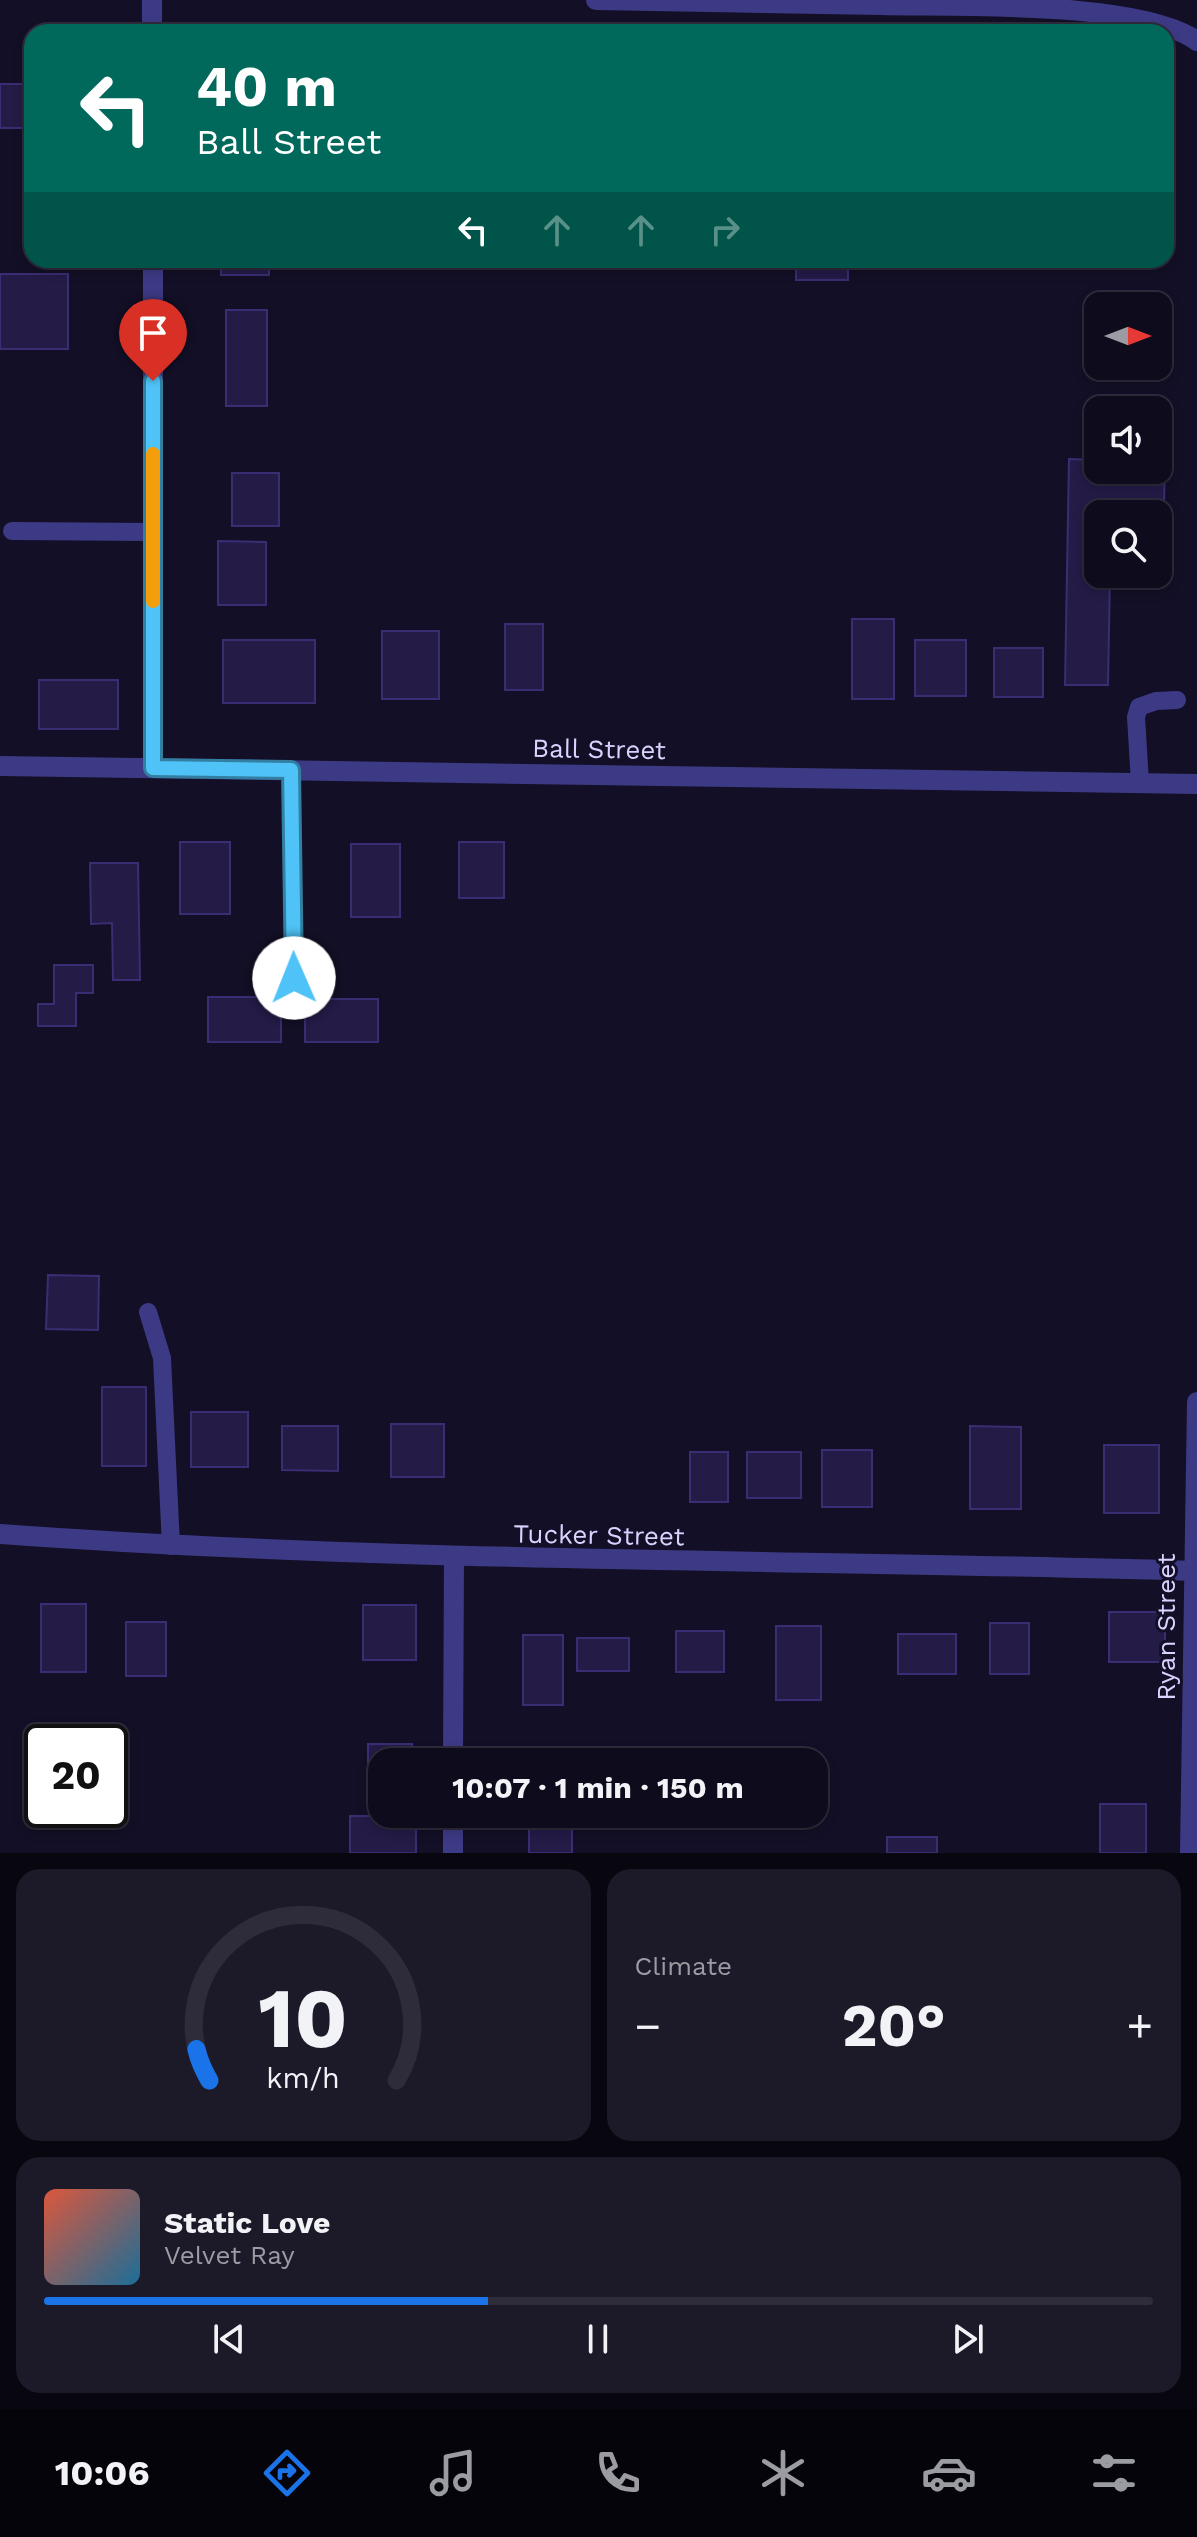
<!DOCTYPE html>
<meta charset="utf-8">
<style>
:root{--surface:#0e0b1c;--page:#1c1929;--text:#f1f3f6;--muted:#9b9ba3;--line:#2e2b3b;--accent:#1a73e8}
body{margin:0;font-family:"Work Sans",sans-serif;background:var(--page);color:var(--text);height:100vh;display:flex;flex-direction:column;font-size:30px;white-space:nowrap}
*{box-sizing:border-box;margin:0}
p{font-size:26px;color:var(--muted)}
.icon{flex:none;width:44px;height:44px;fill:none;stroke:currentColor;stroke-width:2;stroke-linecap:round;stroke-linejoin:round}
.map{position:relative;height:1853px;overflow:hidden}
.drawer{display:flex;flex-direction:column;gap:16px;padding:16px;background:#08060f;flex:1}
.drawer>*{flex:none}
.hud{position:absolute;left:24px;top:24px;width:1150px;height:244px;border-radius:24px;box-shadow:0 4px 12px #0003,0 0 0 2px var(--line);background:#00695c;color:#fff;overflow:hidden}
.needle{width:52px;rotate:90deg}
.tools{position:absolute;left:1084px;top:292px;display:grid;gap:16px}
.tools a{display:grid;place-items:center;width:88px;height:88px;border-radius:16px;background:var(--surface);box-shadow:0 4px 12px #0003,0 0 0 2px var(--line);font-size:40px}
.speed{position:absolute;left:24px;top:1724px;display:flex;gap:16px;font-size:40px;font-weight:700;text-align:center}
.speed>*{display:grid;place-content:center;width:104px;height:104px;border-radius:50%;background:var(--surface);box-shadow:0 4px 12px #0003,0 0 0 2px var(--line);line-height:1}
.speed .limit{border:4px solid #111;border-radius:12px;background:#fff;color:#111}
.pin{position:absolute;display:grid;place-items:center;width:68px;height:68px;color:#fff;margin:-82px -34px;border-radius:50% 50% 50% 0;rotate:-45deg;box-shadow:0 0 8px #0007}
.pin .icon{rotate:45deg}
.me{position:absolute;width:88px;margin:-44px;rotate:359deg;stroke-linejoin:round;filter:drop-shadow(0 0 6px #0008)}
.turn{display:flex;align-items:center;gap:28px;height:168px;padding:0 40px;font-size:36px}
.turn .icon{width:104px;height:104px;stroke-width:2.5}
.turn b{display:block;font-size:56px;line-height:68px}
.lanes{display:flex;align-items:center;height:76px;padding:0 40px;background:#0003;justify-content:center;gap:40px;direction:ltr}
.lanes .off{opacity:.35}
.big{font-size:60px;font-weight:700;line-height:1.1}
.drawer .tile{flex:1;display:flex;flex-direction:column;justify-content:center;gap:12px;min-width:0;padding:0 28px;border-radius:24px;background:var(--page)}
.drawer .dial{align-items:center;gap:0}
.dial svg{height:208px;overflow:visible;fill:none;stroke:var(--line);stroke-width:7;stroke-linecap:round;text-anchor:middle}
.dial text{fill:var(--text);stroke:none}
.song{display:flex;align-items:center;gap:24px}
.cover{width:96px;height:96px;border-radius:12px;background:linear-gradient(135deg,hsl(10 70% 55%),hsl(200 70% 35%))}
.played{height:8px;border-radius:4px;background:linear-gradient(90deg,var(--accent) 40%,var(--line) 40%)}
.keys{display:flex;justify-content:space-around;direction:ltr}
.heat{display:flex;justify-content:space-between;align-items:center;font-size:44px;direction:ltr}
.drawer .tiles{flex:1;display:grid;gap:16px;grid-template-columns:1fr 1fr}
.tile:last-child{grid-column:span 2}
.trip{position:absolute;left:368px;top:1748px;width:460px;height:80px;border-radius:24px;background:var(--surface);box-shadow:0 4px 12px #0003,0 0 0 2px var(--line);font-weight:700;line-height:80px;text-align:center}
.menu{display:flex;height:128px;justify-content:space-around;align-items:center;background:#06040b;color:var(--muted)}
.menu .icon{width:56px;height:56px}
.menu .on{color:var(--accent)}
.menu b{font-size:36px;color:var(--text)}
.map>svg:first-child{display:block}
.building{fill:#241b47;stroke:#3b2d73;stroke-width:2}
.lines{fill:none;stroke-linecap:round;stroke-linejoin:round}
.service{stroke:#3d3a85;stroke-width:18}
.minor{stroke:#3d3a85;stroke-width:20}
.route-casing{stroke:#337fa1;stroke-width:20}
.route{stroke:#4fc3f7;stroke-width:14}
.slow{stroke:#f59e0b;stroke-width:14}
.labels{text-anchor:middle;stroke-width:6;stroke-linejoin:round;paint-order:stroke}
.street-label{font-size:26px;fill:#d9d4ff;stroke:#130f26}
</style>
<div class="map">
<svg width="1197" height="1853" viewBox="0 0 1197 1853">
<rect width="100%" height="100%" fill="#130f26"/>
<g class="building">
<path d="M27,62h5v66h-32v-44h27z"/>
<rect x="1166" y="116" width="2" height="71"/>
<rect x="221" y="260" width="48" height="15"/>
<rect x="796" y="260" width="52" height="20"/>
<rect x="0" y="274" width="68" height="75"/>
<rect x="226" y="310" width="41" height="96"/>
<path d="M1069,459l29,1v10h60v-9h7l-1,44 -53,-1v10h-13v60h12l-2,111h-43z"/>
<rect x="232" y="473" width="47" height="53"/>
<path d="M218,541l48,1v63h-48z"/>
<rect x="852" y="619" width="42" height="80"/>
<rect x="505" y="624" width="38" height="66"/>
<rect x="382" y="631" width="57" height="68"/>
<rect x="223" y="640" width="92" height="63"/>
<rect x="915" y="640" width="51" height="56"/>
<rect x="994" y="648" width="49" height="49"/>
<rect x="39" y="680" width="79" height="49"/>
<rect x="180" y="842" width="50" height="72"/>
<rect x="459" y="842" width="45" height="56"/>
<rect x="351" y="844" width="49" height="73"/>
<path d="M90,863h48l2,117h-27l-1,-57 -21,1z"/>
<path d="M54,965h39v28h-17v33h-38v-22h16z"/>
<rect x="208" y="997" width="73" height="45"/>
<rect x="305" y="999" width="73" height="43"/>
<path d="M48,1275l51,1 -1,54 -52,-1z"/>
<rect x="102" y="1387" width="44" height="79"/>
<rect x="191" y="1412" width="57" height="55"/>
<rect x="391" y="1424" width="53" height="53"/>
<path d="M282,1426h56v45l-56,-1z"/>
<path d="M970,1426l51,1v82h-51z"/>
<rect x="1104" y="1445" width="55" height="68"/>
<rect x="822" y="1450" width="50" height="57"/>
<rect x="690" y="1452" width="38" height="50"/>
<rect x="747" y="1452" width="54" height="46"/>
<rect x="41" y="1604" width="45" height="68"/>
<rect x="363" y="1605" width="53" height="55"/>
<rect x="1109" y="1612" width="56" height="50"/>
<rect x="126" y="1622" width="40" height="54"/>
<rect x="990" y="1623" width="39" height="51"/>
<rect x="776" y="1626" width="45" height="74"/>
<rect x="676" y="1631" width="48" height="41"/>
<rect x="898" y="1634" width="58" height="40"/>
<rect x="523" y="1635" width="40" height="70"/>
<rect x="577" y="1638" width="52" height="33"/>
<path d="M368,1744h44v18h-30v36h-14z"/>
<rect x="1100" y="1804" width="46" height="49"/>
<rect x="350" y="1816" width="66" height="37"/>
<rect x="529" y="1820" width="43" height="33"/>
<rect x="887" y="1837" width="50" height="16"/>
</g>
<g class="lines">
<g class="service">
<path d="M12,531l141,1"/>
<path d="M291,770l3,208"/>
<path d="M1140,783l-4,-66 3,-10 17,-6 21,-1"/>
<path d="M148,1312l14,46 9,188"/>
</g>
<g class="minor">
<path d="M152,0v32"/>
<path d="M596,0c95,2 190,3 285,5 74,2 258,-5 316,36"/>
<path d="M153,260v508"/>
<path d="M0,766l1197,18"/>
<path d="M0,1534c399,29 797,25 1197,37"/>
<path d="M453,1762l1,-204"/>
<path d="M453,1853v-39"/>
<path d="M1190,1853l7,-451"/>
</g>
</g>
<g class="lines">
<g class="route-casing">
<path id="route" d="M153,381v387l138,2 3,208"/>
</g>
<use href="#route" class="route"/>
<path class="slow" d="M153,454v147"/>
</g>
<g class="labels">
<g class="street-label">
<text transform="translate(599 749) rotate(1)" y="9">Ball Street</text>
<text transform="translate(599 1535) rotate(1)" y="9">Tucker Street</text>
<text transform="translate(1166 1627) rotate(-90)" y="9">Ryan Street</text>
</g>
</g>
</svg>
<div class="tools">
<a><svg class="needle" viewBox="-14 -14 28 28"><path d="M0-13l5 13h-10z" fill="#e53935"/><path d="M0 13l5-13h-10z" fill="#9b9ba3"/></svg></a>
<a><svg class="icon" aria-label="sound" viewBox="0 0 24 24"><path d="M4 9h4l5-4v14l-5-4H4zM17 9q2 3 0 6"/></svg></a>
<a><svg class="icon" aria-label="search" viewBox="0 0 24 24"><circle cx="10" cy="10" r="6"/><path d="M15 15l6 6"/></svg></a>
</div>
<div class="speed"><div class="limit">20</div></div>
<div class="pin" style="left:153px;top:381px;background:#d93025"><svg class="icon" aria-label="arrive" viewBox="0 0 24 24"><path d="M6 21V4h12l-3 4 3 4H6"/></svg></div>
<svg class="me" style="left:294px;top:978px" viewBox="-20 -20 40 40"><circle r="19" fill="#fff"/><path d="M0-13L10 11 0 6-10 11z" fill="#4fc3f7"/></svg>
<div class="trip">10:07 · 1 min · 150 m</div>
<div class="hud">
<div class="turn"><svg class="icon" aria-label="left" viewBox="0 0 24 24"><path d="M17 20v-9H6M10 6l-5 5 5 5"/></svg><div><b>40 m</b>Ball Street</div></div>
<div class="lanes"><svg class="icon" aria-label="left" viewBox="0 0 24 24"><path d="M17 20v-9H6M10 6l-5 5 5 5"/></svg><svg class="icon off" aria-label="ahead" viewBox="0 0 24 24"><path d="M12 20V5M6 11l6-6 6 6"/></svg><svg class="icon off" aria-label="ahead" viewBox="0 0 24 24"><path d="M12 20V5M6 11l6-6 6 6"/></svg><svg class="icon off" aria-label="right" viewBox="0 0 24 24"><path d="M7 20v-9h11M14 6l5 5-5 5"/></svg></div>
</div>
</div>
<section class="drawer">
<div class="tiles">
<div class="tile dial"><svg viewBox="0 0 100 80">
<path d="M14 69A42 42 0 1 1 86 69"/>
<path d="M14 69A42 42 0 0 1 9 57" stroke="#1a73e8"/>
<text x="50" y="56" font-size="32" font-weight="700">10</text>
<text x="50" y="72" font-size="11">km/h</text>
</svg></div>
<div class="tile"><p>Climate</p>
<div class="heat"><a>−</a><b class="big">20°</b><a>+</a></div>
</div>
<div class="tile">
<div class="song"><i class="cover"></i><div><b>Static Love</b><p>Velvet Ray</p></div></div>
<div class="played"></div>
<div class="keys"><svg class="icon" aria-label="previous" viewBox="0 0 24 24"><path d="M18 5L8 12l10 7zM5 5v14"/></svg><svg class="icon" aria-label="pause" viewBox="0 0 24 24"><path d="M8 5v14M16 5v14"/></svg><svg class="icon" aria-label="next" viewBox="0 0 24 24"><path d="M6 5l10 7-10 7zM19 5v14"/></svg></div>
</div>
</div>
</section>
<nav class="menu">
<b>10:06</b>
<svg class="icon on" aria-label="directions" viewBox="0 0 24 24"><path d="M12 3l9 9-9 9-9-9zM9 14v-3h6M13 9l2 2-2 2"/></svg>
<svg class="icon" aria-label="music" viewBox="0 0 24 24"><path d="M9 18V5l10-2v13"/><circle cx="6" cy="18" r="3"/><circle cx="16" cy="16" r="3"/></svg>
<svg class="icon" aria-label="phone" viewBox="0 0 24 24"><path d="M5 4h4l2 5-3 2q2 4 5 5l2-3 5 2v4C11 20 4 13 5 4z"/></svg>
<svg class="icon" aria-label="climate" viewBox="0 0 24 24"><path d="M12 3v18M4 7l16 10M4 17L20 7"/></svg>
<svg class="icon" aria-label="car" viewBox="0 0 24 24"><path d="M5 17H2v-5l4-1 3-4h7l3 4 3 1v5h-3M9 17h6M6 11h13"/><circle cx="7" cy="17" r="2"/><circle cx="17" cy="17" r="2"/></svg>
<svg class="icon" aria-label="filters" viewBox="0 0 24 24"><path d="M4 7h16M4 17h16"/><circle cx="9" cy="7" r="2"/><circle cx="15" cy="17" r="2"/></svg>
</nav>
